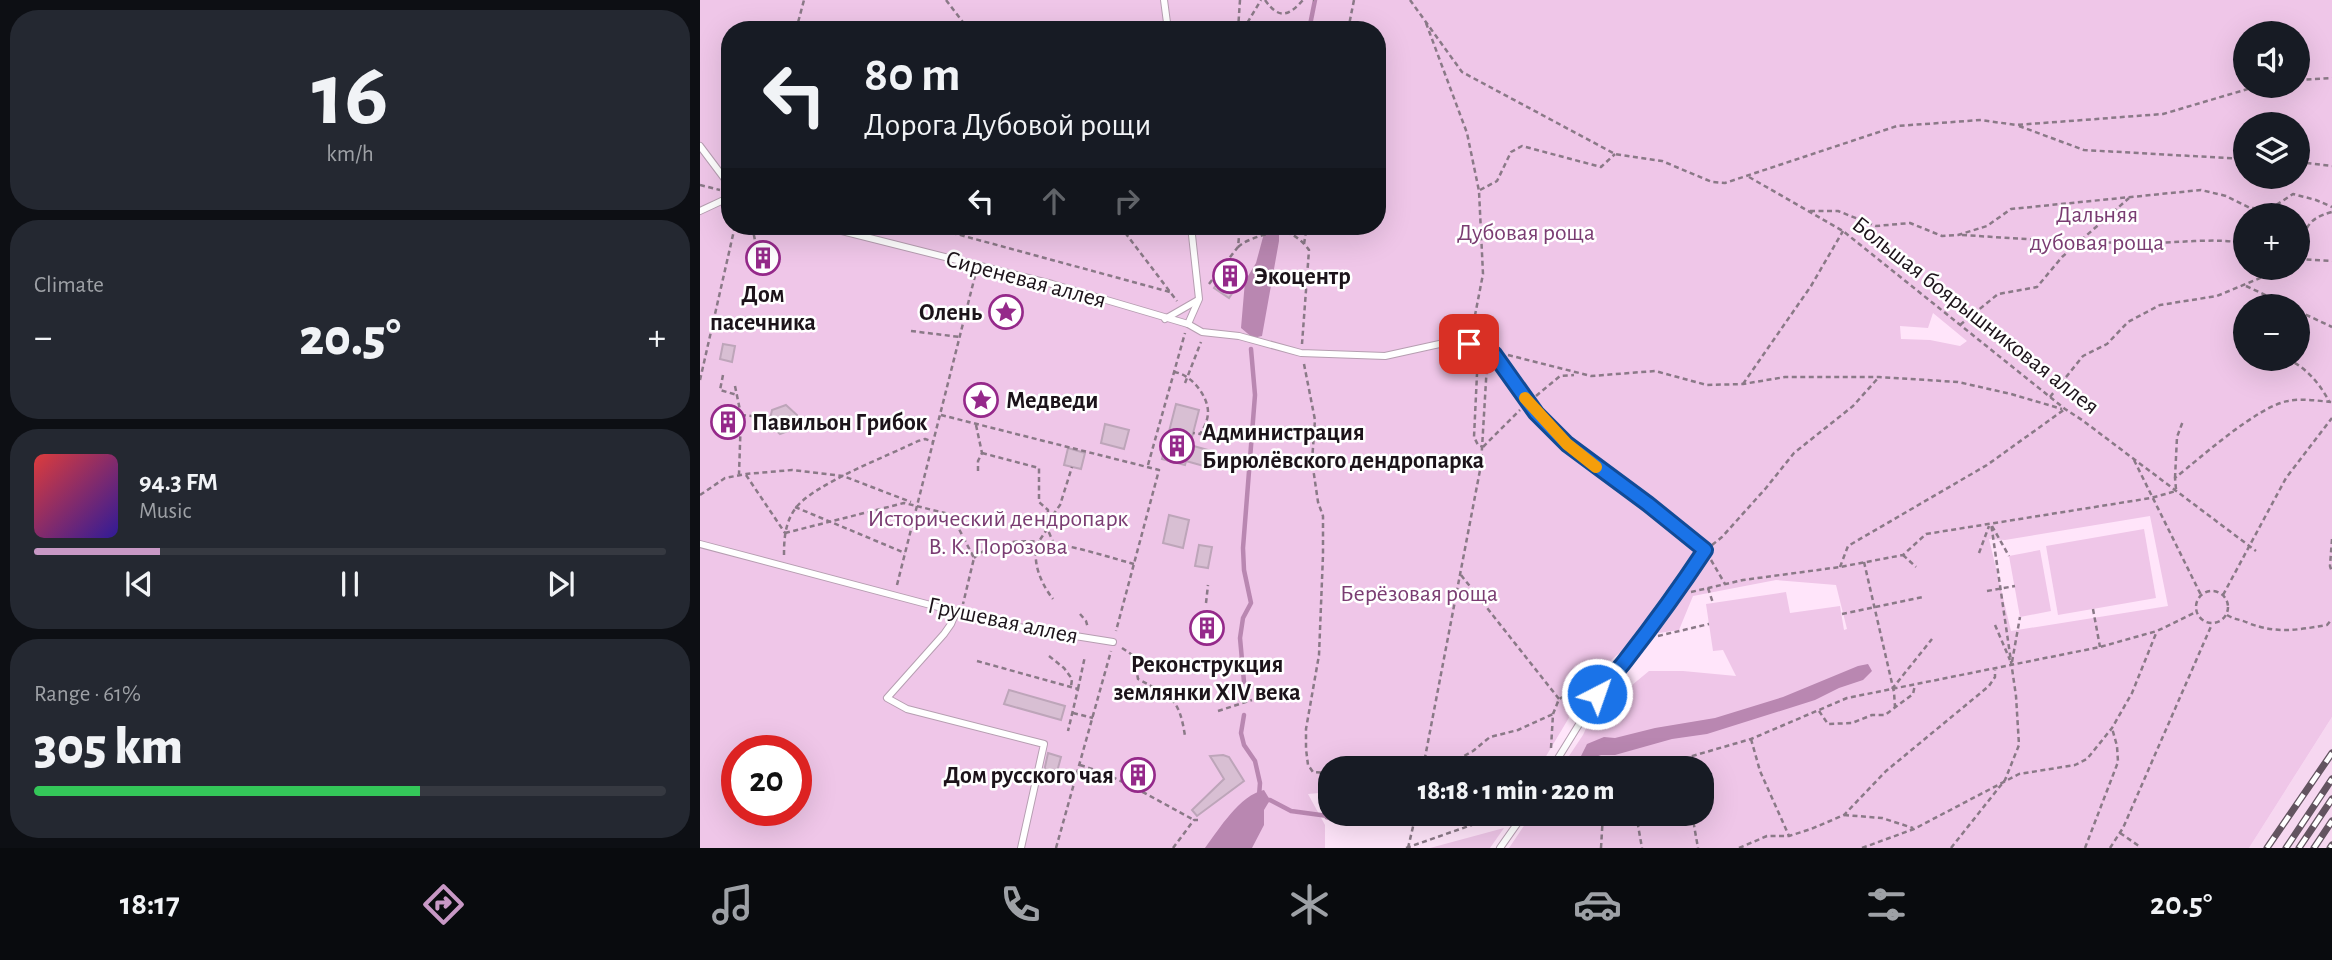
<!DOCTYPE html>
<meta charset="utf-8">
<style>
:root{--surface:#171b24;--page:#242831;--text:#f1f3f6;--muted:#9ea1a6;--line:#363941;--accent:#c898c5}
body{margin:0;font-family:"Alegreya Sans",sans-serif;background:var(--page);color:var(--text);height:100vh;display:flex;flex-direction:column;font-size:26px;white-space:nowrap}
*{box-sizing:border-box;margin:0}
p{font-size:23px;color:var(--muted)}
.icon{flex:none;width:38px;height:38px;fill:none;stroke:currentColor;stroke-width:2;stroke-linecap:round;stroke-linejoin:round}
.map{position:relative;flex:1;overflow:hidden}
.sheet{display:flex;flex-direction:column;gap:10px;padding:10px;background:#0d0f14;width:700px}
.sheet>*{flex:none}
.hud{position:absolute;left:21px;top:21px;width:665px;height:214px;border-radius:28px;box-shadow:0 7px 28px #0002;background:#171b24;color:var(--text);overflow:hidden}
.buttons{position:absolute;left:1533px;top:21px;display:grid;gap:14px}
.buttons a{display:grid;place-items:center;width:77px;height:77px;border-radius:50%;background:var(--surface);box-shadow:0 7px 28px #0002;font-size:35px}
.speed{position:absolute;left:21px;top:735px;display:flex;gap:14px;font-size:35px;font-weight:700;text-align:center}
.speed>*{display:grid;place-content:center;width:91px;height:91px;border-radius:50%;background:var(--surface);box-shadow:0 7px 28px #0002;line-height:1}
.speed .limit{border:10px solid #d22;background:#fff;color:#111}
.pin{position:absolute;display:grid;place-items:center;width:60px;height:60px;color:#fff;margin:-30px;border-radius:14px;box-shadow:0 4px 10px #0006}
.me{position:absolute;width:77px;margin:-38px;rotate:41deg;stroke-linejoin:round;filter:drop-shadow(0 0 5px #0008)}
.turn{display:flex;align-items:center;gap:24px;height:147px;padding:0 28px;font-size:32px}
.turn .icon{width:91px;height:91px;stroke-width:2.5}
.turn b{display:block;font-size:49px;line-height:60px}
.lanes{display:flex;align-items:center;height:66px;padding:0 28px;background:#0003;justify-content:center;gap:35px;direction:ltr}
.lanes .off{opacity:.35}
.big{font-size:52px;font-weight:800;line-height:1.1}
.sheet .widget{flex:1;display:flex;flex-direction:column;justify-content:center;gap:10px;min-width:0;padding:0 24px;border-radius:28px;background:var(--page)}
.sheet .dial{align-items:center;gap:0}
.dial b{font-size:91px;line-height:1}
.song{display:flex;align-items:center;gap:21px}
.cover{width:84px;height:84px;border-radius:10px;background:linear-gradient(135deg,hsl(0 70% 55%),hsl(250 70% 35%))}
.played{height:7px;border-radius:4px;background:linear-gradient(90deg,var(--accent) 20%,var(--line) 20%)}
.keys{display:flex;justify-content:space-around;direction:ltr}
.heat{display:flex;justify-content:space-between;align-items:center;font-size:38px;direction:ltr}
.charge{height:10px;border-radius:5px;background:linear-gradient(90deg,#34c759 61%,var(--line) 0)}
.trip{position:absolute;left:618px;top:756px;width:396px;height:70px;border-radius:28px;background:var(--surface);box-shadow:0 7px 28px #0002;font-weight:800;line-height:70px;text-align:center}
.dock{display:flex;height:112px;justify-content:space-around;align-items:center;background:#090b0e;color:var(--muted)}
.dock .icon{width:49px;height:49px}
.dock .active{color:var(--accent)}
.dock b{font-size:32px;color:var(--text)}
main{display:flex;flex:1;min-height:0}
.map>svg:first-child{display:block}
.built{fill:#f6d7f0}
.green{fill:#efc6e8;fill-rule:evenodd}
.water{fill:#b987b1}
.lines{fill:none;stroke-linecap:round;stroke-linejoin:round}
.stream{stroke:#b987b1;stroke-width:4.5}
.building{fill:#d8bfd3;stroke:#bda5b9;stroke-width:2}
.lane-casing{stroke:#b69eb1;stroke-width:8}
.path{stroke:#8a7987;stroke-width:2.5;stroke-dasharray:5 3.5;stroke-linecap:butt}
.lane{stroke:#fff;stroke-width:6}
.rail-casing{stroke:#635460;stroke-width:7}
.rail{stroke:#fff;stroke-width:4.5;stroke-dasharray:13;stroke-linecap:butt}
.route-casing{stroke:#114b97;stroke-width:18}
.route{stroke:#1a73e8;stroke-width:12}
.slow{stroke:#f59e0b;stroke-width:12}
.labels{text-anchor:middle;stroke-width:5;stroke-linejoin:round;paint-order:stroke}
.park-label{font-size:24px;fill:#7a3c72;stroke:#fff}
.poi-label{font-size:24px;font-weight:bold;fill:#1c131a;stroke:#fff;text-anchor:start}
.street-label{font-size:24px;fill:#1c131a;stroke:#fff}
</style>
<main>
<section class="sheet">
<div class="widget dial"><b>16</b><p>km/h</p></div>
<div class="widget"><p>Climate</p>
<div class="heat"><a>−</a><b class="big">20.5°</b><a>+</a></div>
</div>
<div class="widget">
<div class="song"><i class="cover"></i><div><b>94.3 FM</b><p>Music</p></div></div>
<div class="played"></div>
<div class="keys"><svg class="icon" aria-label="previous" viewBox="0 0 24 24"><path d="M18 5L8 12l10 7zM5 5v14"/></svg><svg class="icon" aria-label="pause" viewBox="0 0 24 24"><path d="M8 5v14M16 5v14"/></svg><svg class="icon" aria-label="next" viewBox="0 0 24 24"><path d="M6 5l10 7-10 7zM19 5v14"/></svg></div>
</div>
<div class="widget"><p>Range · 61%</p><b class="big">305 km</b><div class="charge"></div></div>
</section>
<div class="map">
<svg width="1632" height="848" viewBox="0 0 1632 848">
<rect width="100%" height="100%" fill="#ffe5fa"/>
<path class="built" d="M1632,717v131h-83z"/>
<g class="green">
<path d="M0,0h1632v717l-83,131h-740l23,-34h169v-46h-140l22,-33 6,-13 24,-17 7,-10 29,-24h34l53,5 -13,-26 -10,1 -7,-47 80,-12 4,21 50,-7 4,24 3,-1 -11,-44 -60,-5 -83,16 -14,34 -40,6 -44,38 -56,94h-209v24l-22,2 17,31v23h-625zM30,30h647v196h-647zM1545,33h53v53h-53zM1545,124h53v53h-53zM1545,215h53v53h-53zM1545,306h53v53h-53zM1233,313l34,28 -7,5 -30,-6 -29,-1 -1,-13 28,2zM1450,516l18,90 -157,25 -22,-92 16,1zM37,751h59v59h-59z"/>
<path d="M1444,529l12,69 -98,17 -12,-69z"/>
<path d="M1340,550l11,61 -31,6 -11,-61z"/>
<path d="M804,828l-14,20h-60z"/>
</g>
<g class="water">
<path d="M566,226h13v15l-17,95 -9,2 -12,-10 4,-47 11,-18z"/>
<path d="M1168,664l4,7 -9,9 -24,8 -24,12 -108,34 -35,5 -57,16h-14l-16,6 -4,-5 6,-12 17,-7 11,1 40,-10 60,-10 68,-21 75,-31z"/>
<path d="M564,790l6,10 -6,10v15l-12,23h-47c14,-19 35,-53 59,-58z"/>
<path d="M622,809l8,1v4h33l-2,5 -27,3 -9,-3z"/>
</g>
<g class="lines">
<g class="stream">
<path d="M609,30l6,-30"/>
<path d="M544,682l-4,-44 3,-20 8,-15 -7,-33 -1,-22 12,-153 -4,-46"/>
<path d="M544,715l-3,18 3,12 11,16 5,22 -1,13"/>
<path d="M566,800h4l21,11 37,5"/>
</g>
</g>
<g class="building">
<path d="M73,245l7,14 -26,13 -7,-14z"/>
<path d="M532,262l10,7 -8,11 5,3 -10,15 -15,-10z"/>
<path d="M23,344l12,2 -3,16 -12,-3z"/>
<path d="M476,404l23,6 -9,35 25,7 -4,16 -25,-7 -1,4 -23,-6z"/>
<path d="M86,405l11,10 -4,14 -13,5 -11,-10 3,-14z"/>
<circle cx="28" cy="421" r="10"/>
<path d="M405,424l24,6 -5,19 -23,-6z"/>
<path d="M368,448l17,5 -4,16 -17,-4z"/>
<path d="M469,515l20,5 -6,28 -20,-5z"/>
<path d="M499,545l13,2 -4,21 -13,-2z"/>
<path d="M309,690l56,16 -4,14 -57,-16z"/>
<path d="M348,753l13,4 -6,22 -12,-3z"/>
<path d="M523,755l6,2 15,24 -47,35 -5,-6 32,-31 -14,-23z"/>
</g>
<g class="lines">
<g class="lane-casing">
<g id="lane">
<path d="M464,0l4,30"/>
<path d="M0,146l30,40"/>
<path d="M0,211l30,-14"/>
<path d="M122,226l230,58 136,40 14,8 37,4 62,17 84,3 59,-13 17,-1 25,7 8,5 42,59 31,31 81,60 57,46 -33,49 -50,66 -15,14 -55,89"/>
<path d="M465,319l33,-19"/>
<path d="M488,324l11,-25 -8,-73"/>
<path d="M0,544l306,81 107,17"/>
<path d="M256,612l-5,12 -7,10 -57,64 20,11 137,35 -23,104"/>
<path d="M800,848l24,-34"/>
</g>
</g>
<g class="path">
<path d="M246,0l23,30"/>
<path d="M565,0c14,20 24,16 38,0"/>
<path d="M613,0h1"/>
<path d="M710,0l52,72 153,82 47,7 50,21 13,1 172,-57 84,-6 35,5 147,-11 95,-28"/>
<path d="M726,23l41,110 12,58 4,83 -12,62"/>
<path d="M96,30l8,-30"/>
<path d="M538,30l2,-30"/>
<path d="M543,30l18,-30"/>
<path d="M648,30l6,-30"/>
<path d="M1598,80l34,-2"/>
<path d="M1319,126l65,24 161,9"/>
<path d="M1598,162l34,4"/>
<path d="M1049,177l94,54 222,178 17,11 174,131"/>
<path d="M0,185l20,5"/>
<path d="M780,190l17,-9 14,-29 11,-6 79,21 14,-13"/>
<path d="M1110,211h28l38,15 34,-3 32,13 16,-1 29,-9 24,-17 190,-19 25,6 24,12 20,1 23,-15 23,6 16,7"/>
<path d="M52,226l5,24"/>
<path d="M227,226l243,66"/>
<path d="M420,226l57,75"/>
<path d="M1262,235c63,4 125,8 188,8 27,0 71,-6 95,1"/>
<path d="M604,244l3,-18"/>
<path d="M538,247c8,-8 36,-17 49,-14 8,1 18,11 22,17l-7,94"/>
<path d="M1598,252c8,-22 7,-33 34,-40"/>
<path d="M1598,259l34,2"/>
<path d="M509,284l29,-37 2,-21"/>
<path d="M1546,286l43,20"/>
<path d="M1598,311l34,16"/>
<path d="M1260,325l38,-31 39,-7 25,-30 67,-59"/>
<path d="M211,331l49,6"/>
<path d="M1544,338l1,1"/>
<path d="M808,355l83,21 64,-5 52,14 36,-1 42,-7h94l79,5 53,12 51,15"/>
<path d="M771,356l6,18 -3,63 4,8 5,2"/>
<path d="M1587,359c19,8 32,24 42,42"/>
<path d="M604,364l11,56 -3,41 6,41 5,14v39l-4,100 -13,74v20l2,16 5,7 17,1"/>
<path d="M474,372c17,2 34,24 34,40 0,8 -4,16 -8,22l-7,-1"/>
<path d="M23,375l-3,15 17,5"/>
<path d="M0,380l35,-154"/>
<path d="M485,383l16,-41"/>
<path d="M1043,384l68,-98 32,-55"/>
<path d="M35,386l6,29 -2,59"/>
<path d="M836,396l24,-20 14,-1"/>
<path d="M1350,397l33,-41 24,-12 21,-22 32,-17 57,-9 67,-28"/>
<path d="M41,415l31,3"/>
<path d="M241,415l218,55 -43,161"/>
<path d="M276,425l6,28 -4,8v11"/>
<path d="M783,447l37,-37"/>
<path d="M282,453l57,15v34l9,8 -1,18 7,16"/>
<path d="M1434,460l67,135"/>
<path d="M448,465l37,-132"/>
<path d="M46,475l39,58"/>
<path d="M1475,478l2,-41 6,-16"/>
<path d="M1476,489l-1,-11c25,-20 83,-72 113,-77 13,-3 31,0 44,1"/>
<path d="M0,495l25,-17 21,-4 46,-4 51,6 68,26"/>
<path d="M95,507l110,46"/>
<path d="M348,522l12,-17 12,-38"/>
<path d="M1292,526l17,30"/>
<path d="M347,528c-2,6 -7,10 -9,16 -7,18 4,41 15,55"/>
<path d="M85,533l119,-30 41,10 14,16 15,29 -11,46"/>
<path d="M1632,539l-2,27 2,6"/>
<path d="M1012,545l10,-8 44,-49 28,-35 59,-47 26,-29"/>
<path d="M1279,553l10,-27"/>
<path d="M84,555c0,-16 1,-32 11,-46 16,-24 95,-54 123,-68l7,-2 9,3"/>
<path d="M1203,555l13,12"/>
<path d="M274,558c39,-35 115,-6 160,6"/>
<path d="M1011,560l14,24"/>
<path d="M1164,562l30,130 1,15"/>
<path d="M1140,567l8,-21 139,-81 78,-56"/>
<path d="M761,575l98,124"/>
<path d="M197,585l78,-309"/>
<path d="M1008,588l5,15"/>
<circle cx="1512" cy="607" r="16"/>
<path d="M1287,591l28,-5"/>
<path d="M991,592l52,-12 97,-13 63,-12 23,-21 225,-36 25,-7"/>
<path d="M1523,595l63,-117 46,-60"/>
<path d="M506,603l2,-18"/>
<path d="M1393,609l7,38"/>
<path d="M380,614l6,7 2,7"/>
<path d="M1142,614l81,-17"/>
<path d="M1527,615c8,5 13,4 21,8 29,11 49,7 79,2l5,-6"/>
<path d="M1295,625l15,35"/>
<path d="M958,636l51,-12"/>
<path d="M422,648l12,8 4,23c33,18 41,18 47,57"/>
<path d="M349,656l15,12 8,11 -1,8"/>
<path d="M277,661l101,28 -10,42"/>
<path d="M1312,662l8,-45"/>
<path d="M378,689l7,-33"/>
<path d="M1192,689l40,-50"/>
<path d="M555,695l13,-1"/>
<path d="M518,711l34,-11"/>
<path d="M1119,711l9,13 24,-1 20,-8h13l28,-21 2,-9"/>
<path d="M373,713l20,5"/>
<path d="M1051,739l9,32 29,65"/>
<path d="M851,748l2,-34 6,-15 20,-10 8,2"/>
<path d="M380,765l22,7 37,18 55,30"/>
<path d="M664,768h9"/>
<path d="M723,768l58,-303 6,-101"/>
<path d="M742,768l31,-17 17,-14 28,-7 35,-16"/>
<path d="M951,768l100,-29 96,-41 253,-51 57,-16 39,-19"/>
<path d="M430,780l4,1 1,-4"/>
<path d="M936,814l6,34"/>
<path d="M992,814l6,34"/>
<path d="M1144,815l38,3 31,10"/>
<path d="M1420,833l19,13"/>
<path d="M356,848l55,-197"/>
<path d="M473,848l21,-28h4"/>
<path d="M706,848l97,-34"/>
<path d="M708,848l8,-34"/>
<path d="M901,848l2,-34"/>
<path d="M1039,848l28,-12h22l22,-7 33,-14 42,-44 103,-85 6,-9v-7"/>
<path d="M1162,848l52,-19 105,-55 56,-9 12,-6 25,-31 20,-35 25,-62"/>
<path d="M1251,848l54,-68 14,-35 -3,-49 -25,-173"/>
<path d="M1385,848l33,-86 -1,-16 -5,-18"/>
<path d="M1410,848l13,-20 89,-204"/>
</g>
<use href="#lane" class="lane"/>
<g class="rail-casing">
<g id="rail">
<path d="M1567,848l65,-95"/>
<path d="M1586,848l46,-69"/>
<path d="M1599,848l33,-49"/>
<path d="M1614,848l18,-27"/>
<path d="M1630,848l2,-3"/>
</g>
</g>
<use href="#rail" class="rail"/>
</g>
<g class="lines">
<g class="route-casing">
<path id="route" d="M769,344l25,10 42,59 31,31 81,60 57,46c-25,38 -52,75 -80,111 -9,12 -20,21 -28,33"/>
</g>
<use href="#route" class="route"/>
<path class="slow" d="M825,398l42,46 29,23"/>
</g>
<defs>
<g id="building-ring" transform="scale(1.75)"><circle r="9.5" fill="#fff" stroke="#95298a" stroke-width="1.5"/><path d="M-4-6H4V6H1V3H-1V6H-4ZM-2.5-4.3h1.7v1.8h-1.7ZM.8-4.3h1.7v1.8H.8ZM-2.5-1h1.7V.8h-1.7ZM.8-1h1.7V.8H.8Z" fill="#95298a"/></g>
<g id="sight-ring" transform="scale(1.75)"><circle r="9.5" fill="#fff" stroke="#95298a" stroke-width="1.5"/><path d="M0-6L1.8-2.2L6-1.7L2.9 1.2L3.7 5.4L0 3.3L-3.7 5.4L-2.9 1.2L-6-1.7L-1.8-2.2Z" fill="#95298a"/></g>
</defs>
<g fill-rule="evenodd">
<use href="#building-ring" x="63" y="258"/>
<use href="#building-ring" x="530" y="276"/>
<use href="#sight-ring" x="306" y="312"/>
<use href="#sight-ring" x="281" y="400"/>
<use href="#building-ring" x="28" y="422"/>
<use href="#building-ring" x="477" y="446"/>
<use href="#building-ring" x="507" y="628"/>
<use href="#building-ring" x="438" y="775"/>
</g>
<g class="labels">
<g class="park-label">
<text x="1397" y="222">Дальняя<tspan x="1397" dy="28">дубовая роща</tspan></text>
<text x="826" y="240">Дубовая роща</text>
<text x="298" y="526">Исторический дендропарк<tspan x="298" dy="28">В. К. Порозова</tspan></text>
<text x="719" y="601">Берёзовая роща</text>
</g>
<g class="poi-label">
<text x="554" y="284">Экоцентр</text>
<text x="63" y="302" text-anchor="middle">Дом<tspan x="63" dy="28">пасечника</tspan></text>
<text x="282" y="320" text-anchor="end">Олень</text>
<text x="306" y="408">Медведи</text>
<text x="52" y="430">Павильон Грибок</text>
<text x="502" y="440">Администрация<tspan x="502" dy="28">Бирюлёвского дендропарка</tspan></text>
<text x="507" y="672" text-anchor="middle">Реконструкция<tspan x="507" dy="28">землянки XIV века</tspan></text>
<text x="414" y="783" text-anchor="end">Дом русского чая</text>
</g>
<g class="street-label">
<text transform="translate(326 279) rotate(15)" y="8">Сиреневая аллея</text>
<text transform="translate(1276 315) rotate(38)" y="8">Большая боярышниковая аллея</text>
<text transform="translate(303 620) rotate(12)" y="8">Грушевая аллея</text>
</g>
</g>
</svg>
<div class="buttons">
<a><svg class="icon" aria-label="sound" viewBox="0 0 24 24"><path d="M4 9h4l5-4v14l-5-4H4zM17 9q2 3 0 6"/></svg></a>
<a><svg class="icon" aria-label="layers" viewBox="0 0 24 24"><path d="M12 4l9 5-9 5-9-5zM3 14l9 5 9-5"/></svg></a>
<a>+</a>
<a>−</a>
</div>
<div class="speed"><div class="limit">20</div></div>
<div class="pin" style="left:769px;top:344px;background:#d93025"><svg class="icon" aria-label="arrive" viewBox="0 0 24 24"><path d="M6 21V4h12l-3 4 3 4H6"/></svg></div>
<svg class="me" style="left:897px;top:694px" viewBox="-20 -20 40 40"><circle r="17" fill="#1a73e8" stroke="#fff" stroke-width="3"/><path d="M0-11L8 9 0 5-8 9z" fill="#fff"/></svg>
<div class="trip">18:18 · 1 min · 220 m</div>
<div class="hud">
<div class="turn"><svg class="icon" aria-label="left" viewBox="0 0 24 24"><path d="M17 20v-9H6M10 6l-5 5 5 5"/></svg><div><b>80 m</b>Дорога Дубовой рощи</div></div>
<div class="lanes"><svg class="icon" aria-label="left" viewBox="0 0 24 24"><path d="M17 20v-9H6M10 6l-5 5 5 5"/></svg><svg class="icon off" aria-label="ahead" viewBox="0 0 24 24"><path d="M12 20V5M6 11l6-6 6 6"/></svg><svg class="icon off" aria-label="right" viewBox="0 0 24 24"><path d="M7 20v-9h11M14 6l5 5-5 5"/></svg></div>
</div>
</div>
</main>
<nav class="dock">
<b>18:17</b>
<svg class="icon active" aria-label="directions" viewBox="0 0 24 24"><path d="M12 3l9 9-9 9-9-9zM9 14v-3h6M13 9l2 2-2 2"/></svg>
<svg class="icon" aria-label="music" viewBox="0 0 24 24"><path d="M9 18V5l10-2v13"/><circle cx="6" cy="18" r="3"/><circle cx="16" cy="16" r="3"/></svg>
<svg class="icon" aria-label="phone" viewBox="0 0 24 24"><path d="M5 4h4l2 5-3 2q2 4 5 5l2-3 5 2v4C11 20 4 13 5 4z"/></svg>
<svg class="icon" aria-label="climate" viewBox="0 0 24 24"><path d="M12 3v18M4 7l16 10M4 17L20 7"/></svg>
<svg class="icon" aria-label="car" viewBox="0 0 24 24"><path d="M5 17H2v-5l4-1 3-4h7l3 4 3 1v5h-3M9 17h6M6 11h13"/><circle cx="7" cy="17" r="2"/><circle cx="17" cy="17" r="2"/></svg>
<svg class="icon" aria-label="filters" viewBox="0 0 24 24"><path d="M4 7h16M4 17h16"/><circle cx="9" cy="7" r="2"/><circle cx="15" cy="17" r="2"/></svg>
<b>20.5°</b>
</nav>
